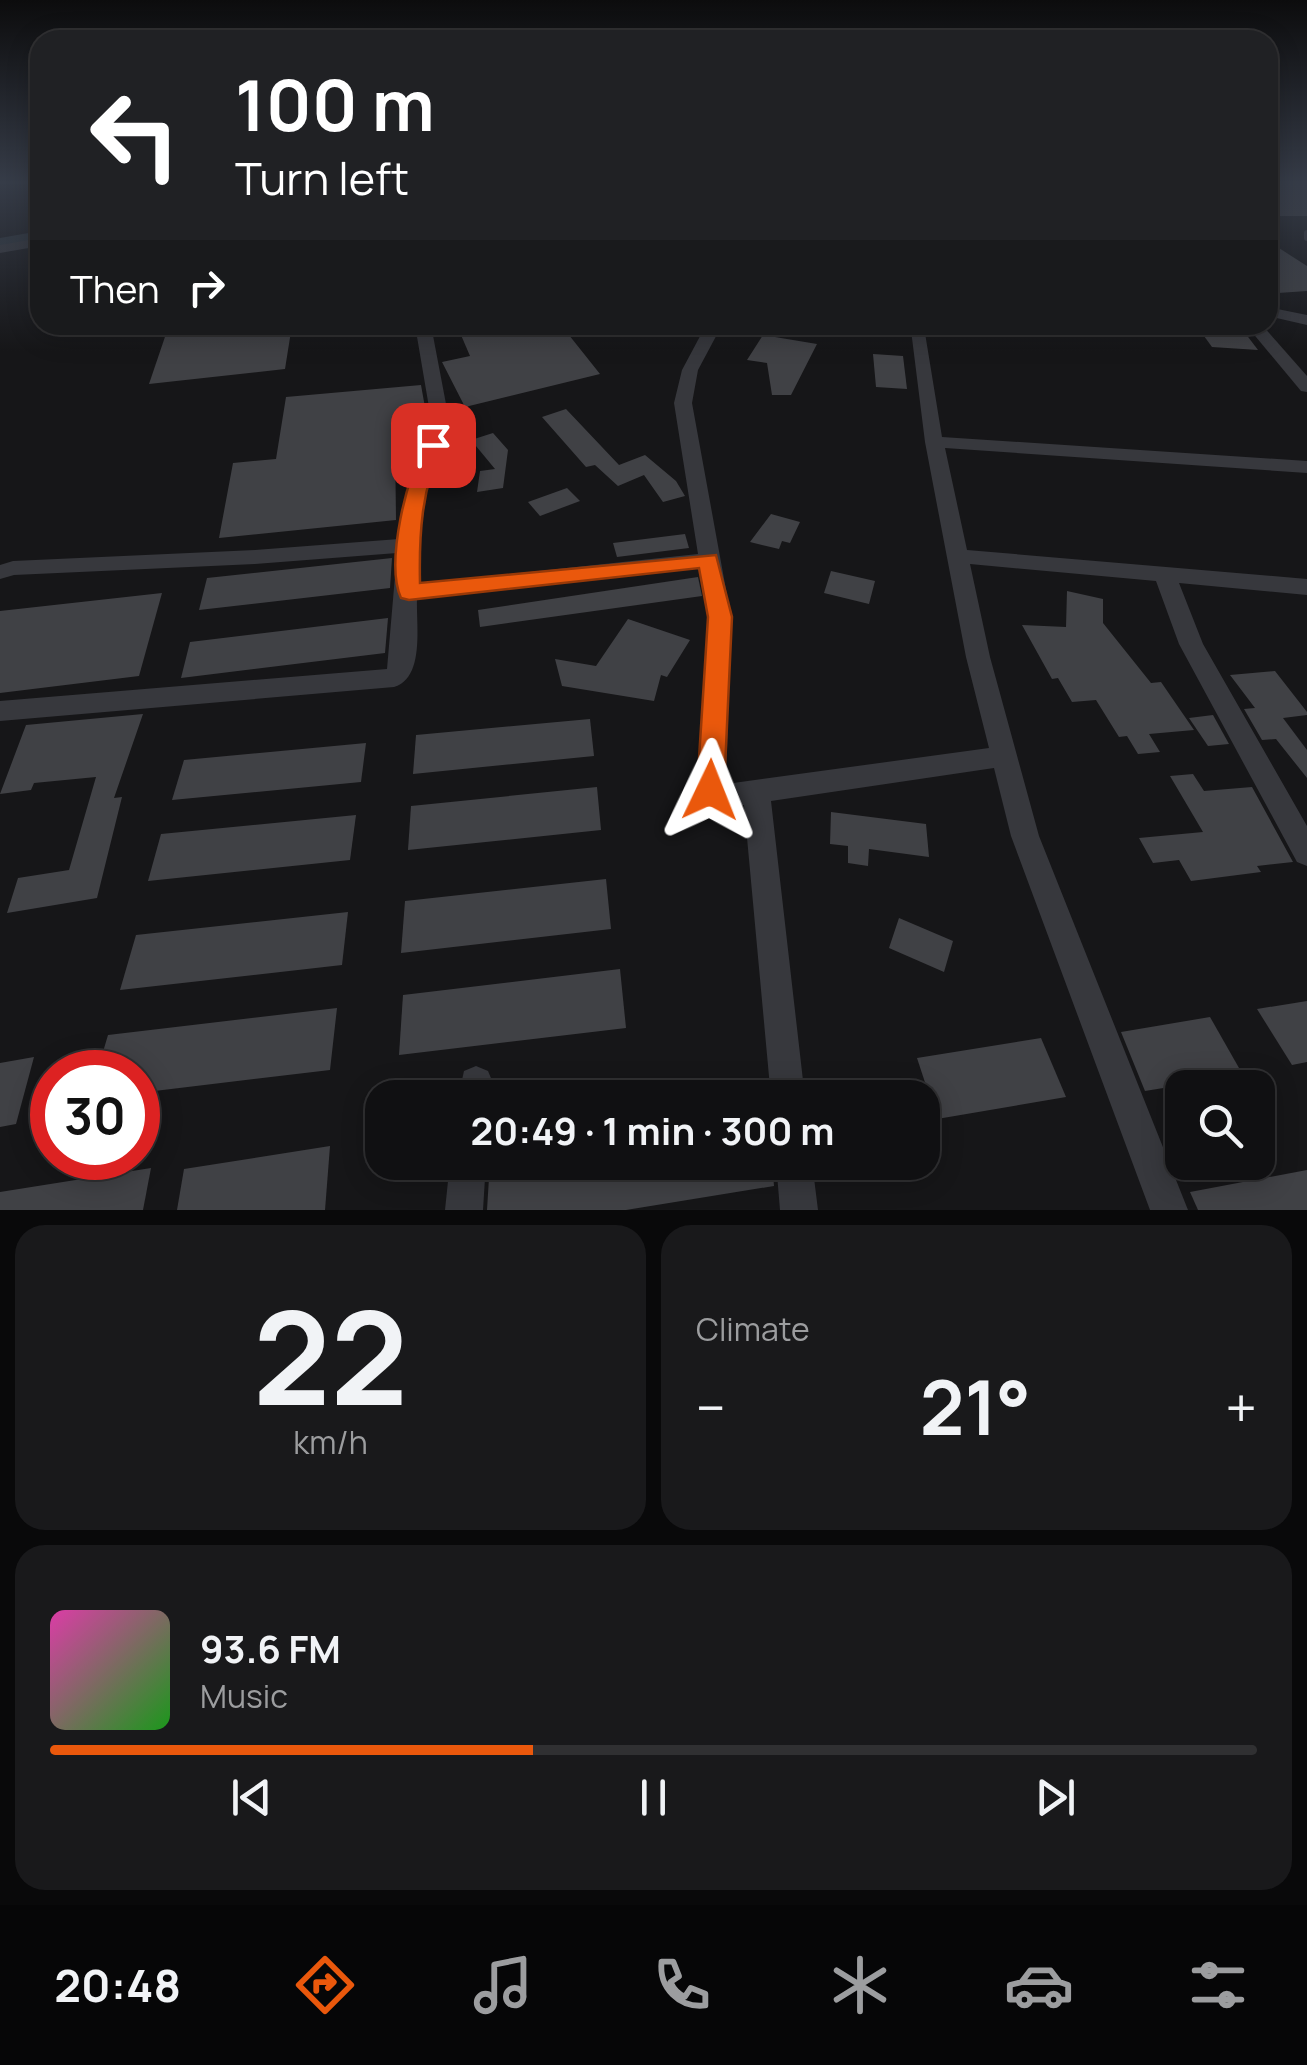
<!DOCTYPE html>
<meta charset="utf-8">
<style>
:root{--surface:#101012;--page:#19191b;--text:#f1f3f6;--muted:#9c9d9f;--line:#303032;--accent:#ea580c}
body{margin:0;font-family:Manrope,sans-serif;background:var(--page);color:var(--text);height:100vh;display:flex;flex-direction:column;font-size:38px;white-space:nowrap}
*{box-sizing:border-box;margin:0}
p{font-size:32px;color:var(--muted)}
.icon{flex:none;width:55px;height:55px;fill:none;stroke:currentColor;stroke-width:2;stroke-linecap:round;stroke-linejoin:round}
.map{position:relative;height:1210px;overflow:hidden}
.panel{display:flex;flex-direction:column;gap:15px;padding:15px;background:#09090a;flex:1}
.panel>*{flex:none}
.guide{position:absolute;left:30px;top:30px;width:1248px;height:305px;border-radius:30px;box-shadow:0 5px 25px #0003,0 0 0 2px var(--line);background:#202124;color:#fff;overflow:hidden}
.tools{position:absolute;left:1165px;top:1070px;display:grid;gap:20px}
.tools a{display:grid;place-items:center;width:110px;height:110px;border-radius:20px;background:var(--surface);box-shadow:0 5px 25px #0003,0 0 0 2px var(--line);font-size:50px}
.speed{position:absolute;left:30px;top:1050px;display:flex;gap:20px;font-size:50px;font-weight:700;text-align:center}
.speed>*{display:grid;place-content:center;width:130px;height:130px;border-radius:50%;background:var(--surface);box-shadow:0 5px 25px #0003,0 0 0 2px var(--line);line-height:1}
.speed .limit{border:15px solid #d22;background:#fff;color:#111}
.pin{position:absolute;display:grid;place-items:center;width:85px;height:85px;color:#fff;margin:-42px;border-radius:20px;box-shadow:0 5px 15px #0006}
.me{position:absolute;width:110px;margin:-55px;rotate:2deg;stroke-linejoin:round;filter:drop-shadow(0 0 8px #0008)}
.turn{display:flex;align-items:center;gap:35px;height:210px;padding:0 40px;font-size:45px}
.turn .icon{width:130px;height:130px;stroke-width:2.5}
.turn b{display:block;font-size:70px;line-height:85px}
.then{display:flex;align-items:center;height:95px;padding:0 40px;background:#0003;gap:20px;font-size:38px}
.big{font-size:75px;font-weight:700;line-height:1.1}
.panel .tile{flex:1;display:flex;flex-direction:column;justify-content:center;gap:15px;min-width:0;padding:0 35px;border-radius:30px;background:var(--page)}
.panel .dial{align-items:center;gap:0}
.dial b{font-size:130px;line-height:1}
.song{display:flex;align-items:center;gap:30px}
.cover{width:120px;height:120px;border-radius:15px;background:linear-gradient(135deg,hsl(320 70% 55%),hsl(120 70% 35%))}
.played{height:10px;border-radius:5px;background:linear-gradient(90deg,var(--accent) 40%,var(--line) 40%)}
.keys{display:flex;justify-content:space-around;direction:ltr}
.heat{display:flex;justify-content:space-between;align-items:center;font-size:55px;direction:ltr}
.panel .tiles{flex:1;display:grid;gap:15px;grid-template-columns:1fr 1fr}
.tile:last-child{grid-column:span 2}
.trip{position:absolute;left:365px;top:1080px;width:575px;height:100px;border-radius:30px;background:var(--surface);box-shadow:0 5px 25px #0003,0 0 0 2px var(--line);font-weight:700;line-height:100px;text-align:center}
.tab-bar{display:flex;height:160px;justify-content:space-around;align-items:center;background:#060607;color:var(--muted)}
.tab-bar .icon{width:70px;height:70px}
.tab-bar .current{color:var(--accent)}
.tab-bar b{font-size:45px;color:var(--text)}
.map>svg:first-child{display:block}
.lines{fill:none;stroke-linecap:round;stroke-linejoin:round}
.river{fill:#2c353c;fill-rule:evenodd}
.building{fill:#404145}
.lane{stroke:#37383d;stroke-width:6}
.street{fill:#37383d;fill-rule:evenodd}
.route{fill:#ea580c;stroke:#983908;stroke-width:2.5}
</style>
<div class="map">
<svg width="1307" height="1210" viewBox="0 0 1307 1210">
<rect width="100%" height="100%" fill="#161618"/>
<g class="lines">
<path class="river" d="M40,231v12l-40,7v-12z"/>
</g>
<g class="building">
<rect x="1268" y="182" width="39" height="34"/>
<path d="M1268,241l39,25v25l-29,2 -10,-7z"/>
<path d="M169,325h123l-7,44 -136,15z"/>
<path d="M477,325h84l39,49 -135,33 -23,-45 28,-6 -12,-28z"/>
<path d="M1196,325h43l19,25 -46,-3z"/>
<path d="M763,335l54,9 -26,51h-19l-5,-32 -20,-3z"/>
<path d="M873,354l30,2 4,33 -31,-2z"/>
<path d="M421,385l7,39 -4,10 -29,3 1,83 -177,18 14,-75 43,-4 10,-62z"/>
<path d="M566,409l53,56 26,-10 31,26 9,15 -22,6 -19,-27 -26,11 -23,-21 -9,2 -44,-50z"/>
<path d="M493,433l15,17 -5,38 -26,4 3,-21 15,-2 -24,-29z"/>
<path d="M567,488l13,13 -40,15 -12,-14z"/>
<path d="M771,514l29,8 -10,21 -8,-2 -3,8 -29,-7z"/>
<path d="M685,534l4,14 -72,9 -4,-14z"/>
<path d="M392,558l-2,30 -191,22 8,-32z"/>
<path d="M831,571l44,10 -6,23 -45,-11z"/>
<path d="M698,577l4,19 -222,31 -2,-17z"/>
<path d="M1067,591l36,8v24l48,60 10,-1 33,48 -45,4 11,18 -22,2 -11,-18 -8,1 -23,-37 -24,2 -14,-24 -6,1 -30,-54 44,2z"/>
<path d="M162,593l-23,83 -139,17v-82z"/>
<path d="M388,618l-3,35 -204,25 9,-36z"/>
<path d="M628,619l62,21 -23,37 -6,-2 -7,26 -92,-15 -7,-27 41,7z"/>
<path d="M1275,671l32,41v3l-24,3 24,32v28l-31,-39 -14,1 -18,-31 11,-1 -25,-33z"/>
<path d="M143,714l-29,84 8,-1 -25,101 -90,15 11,-35 51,-8 27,-93 -62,6 -3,7 -31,4 26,-69z"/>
<path d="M1213,715l16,29 -21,2 -19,-28z"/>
<path d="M590,719l4,37 -181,18 3,-39z"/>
<path d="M366,743l-5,39 -189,18 12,-40z"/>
<path d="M1193,774l11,17 48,-4 41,75 -36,4 4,6 -70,9 -12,-21 -26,3 -14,-25 64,-6 -33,-56z"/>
<path d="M597,787l4,43 -193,20 3,-44z"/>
<path d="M831,812l95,12 3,33 -60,-8 -1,17 -20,-3v-17l-18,-2z"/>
<path d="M356,815l-6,45 -202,21 13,-47z"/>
<path d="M606,879l5,50 -210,24 4,-52z"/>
<path d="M348,912l-6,53 -222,25 16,-55z"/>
<path d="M899,918l54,23 -9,31 -55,-24z"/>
<path d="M620,969l6,59 -227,27 4,-60z"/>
<path d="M1307,1001v61l-15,3 -35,-56z"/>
<path d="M337,1008l-7,62 -192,23v-21h-41l11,-37z"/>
<path d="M1210,1017l33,58 -98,16 -24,-59z"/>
<path d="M1041,1038l25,59 -129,22 -20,-61z"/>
<path d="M34,1057l-18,67 -16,3v-64z"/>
<path d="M330,1146l-5,64h-148l7,-41z"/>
<path d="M490,1162h282l2,24 -148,24h-139z"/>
<path d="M151,1168l-8,42h-143v-18z"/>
<path d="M1307,1170v40h-109l-8,-18z"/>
</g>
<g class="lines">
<path class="lane" d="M1307,233v5"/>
<g class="street">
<path d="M40,238v8l-40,7v-8z"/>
<path d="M1268,307l39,8v10l-39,-9z"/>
<path d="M415,325h16l19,100 -20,45 -11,75 -2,39 281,-30 -24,-151 8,-33 24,-45h16l-24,45 -6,33 39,214 -5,167 263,-36 -23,-91 -41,-215 -14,-112 14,3 17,104 365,24v12l-362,-25 22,102 340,29v16l-128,-12 24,61 104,182v40l-10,-4 -118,-218 -23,-63 -186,-17 20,93 49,179 149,374h-38l-139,-374 -17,-68 -223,33 34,297h-34l-27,-293 -18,2 -26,-9 -4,-8 13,-173 -8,-49 -284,31c-1,26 8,79 -23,88l-394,34v-20l387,-32 10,-116 -142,11 -241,11 -14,4v-14l13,-4 242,-11 144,-11 11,-69 22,-45z"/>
<path d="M1246,325h16l45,51v16l-6,-1z"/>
<path d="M476,1066l12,5 5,12 -1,15h-34l6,-27z"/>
<path d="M450,1162h36l-3,48h-38z"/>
<path d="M776,1162h36l6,48h-38z"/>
</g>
</g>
<linearGradient id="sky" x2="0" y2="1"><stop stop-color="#0c0c0d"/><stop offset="0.52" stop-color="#363c48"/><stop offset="1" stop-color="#363c48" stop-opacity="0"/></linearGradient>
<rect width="1307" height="351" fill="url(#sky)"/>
<path class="route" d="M433,440l10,5c-22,42 -24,92 -23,138l296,-28 16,62 -8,173 -4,8 -10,3 -9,-3 -4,-8 11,-173 -9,-49 -290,32 -8,-2c-16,-35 6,-125 26,-157z"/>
</svg>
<div class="tools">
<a><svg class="icon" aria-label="search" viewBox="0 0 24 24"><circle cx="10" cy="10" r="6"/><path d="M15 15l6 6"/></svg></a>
</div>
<div class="speed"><div class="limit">30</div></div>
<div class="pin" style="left:433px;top:445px;background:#d93025"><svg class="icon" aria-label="arrive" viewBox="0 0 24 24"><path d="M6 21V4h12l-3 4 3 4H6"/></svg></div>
<svg class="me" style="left:710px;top:790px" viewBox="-20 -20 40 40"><path d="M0-17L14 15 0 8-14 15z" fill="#ea580c" stroke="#fff" stroke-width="4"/></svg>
<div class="trip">20:49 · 1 min · 300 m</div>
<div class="guide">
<div class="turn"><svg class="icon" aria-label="left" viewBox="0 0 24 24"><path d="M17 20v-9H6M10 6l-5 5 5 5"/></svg><div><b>100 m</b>Turn left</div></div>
<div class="then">Then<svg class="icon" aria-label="right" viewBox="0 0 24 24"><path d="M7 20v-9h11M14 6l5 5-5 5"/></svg></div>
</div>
</div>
<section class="panel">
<div class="tiles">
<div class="tile dial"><b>22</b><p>km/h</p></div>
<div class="tile"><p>Climate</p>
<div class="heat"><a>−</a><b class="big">21°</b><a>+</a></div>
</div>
<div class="tile">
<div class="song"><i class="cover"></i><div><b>93.6 FM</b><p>Music</p></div></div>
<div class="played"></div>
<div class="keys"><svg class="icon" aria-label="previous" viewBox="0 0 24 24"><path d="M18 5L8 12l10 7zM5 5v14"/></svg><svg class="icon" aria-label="pause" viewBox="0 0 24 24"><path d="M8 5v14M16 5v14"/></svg><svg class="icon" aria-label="next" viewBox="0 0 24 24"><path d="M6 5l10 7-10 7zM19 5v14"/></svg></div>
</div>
</div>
</section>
<nav class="tab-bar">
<b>20:48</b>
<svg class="icon current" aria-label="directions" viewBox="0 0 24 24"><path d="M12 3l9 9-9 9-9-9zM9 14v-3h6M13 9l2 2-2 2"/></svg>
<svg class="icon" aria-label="music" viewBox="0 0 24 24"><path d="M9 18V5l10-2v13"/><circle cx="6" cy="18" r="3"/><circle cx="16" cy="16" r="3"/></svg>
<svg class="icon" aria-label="phone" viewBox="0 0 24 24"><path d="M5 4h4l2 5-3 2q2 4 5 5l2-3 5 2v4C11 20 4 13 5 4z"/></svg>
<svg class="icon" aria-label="climate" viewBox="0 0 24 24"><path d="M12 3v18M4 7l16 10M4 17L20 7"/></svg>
<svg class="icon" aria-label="car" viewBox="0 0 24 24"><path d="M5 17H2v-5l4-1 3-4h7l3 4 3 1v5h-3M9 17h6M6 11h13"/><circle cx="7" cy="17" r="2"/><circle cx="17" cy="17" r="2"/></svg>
<svg class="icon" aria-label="filters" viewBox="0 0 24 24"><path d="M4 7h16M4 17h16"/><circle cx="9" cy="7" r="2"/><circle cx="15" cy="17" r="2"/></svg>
</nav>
